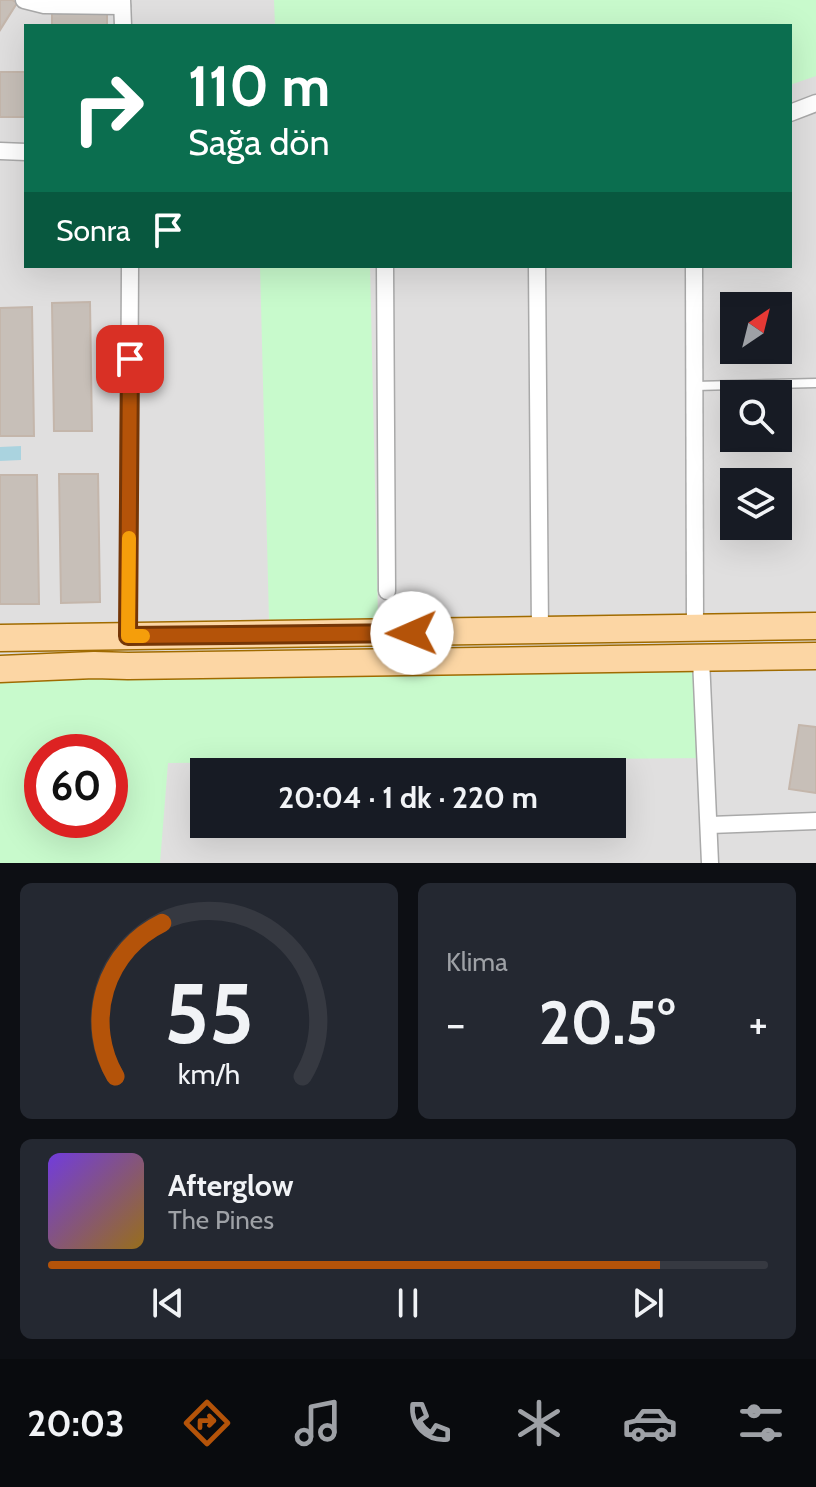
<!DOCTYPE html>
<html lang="tr">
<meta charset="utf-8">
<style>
:root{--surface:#171b24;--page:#242831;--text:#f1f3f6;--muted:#9ea1a6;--line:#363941;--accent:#b45309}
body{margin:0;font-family:Cabin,sans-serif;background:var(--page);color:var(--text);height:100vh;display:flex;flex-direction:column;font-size:30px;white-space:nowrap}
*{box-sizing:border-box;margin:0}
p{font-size:26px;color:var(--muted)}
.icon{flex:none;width:44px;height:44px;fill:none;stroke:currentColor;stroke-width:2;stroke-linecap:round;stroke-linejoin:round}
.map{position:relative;height:863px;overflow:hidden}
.drawer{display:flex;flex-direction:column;gap:20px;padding:20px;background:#0d0f14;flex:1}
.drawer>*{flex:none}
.banner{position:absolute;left:24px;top:24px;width:768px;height:244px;border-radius:0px;box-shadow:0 8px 32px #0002;background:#0b6e4f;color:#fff;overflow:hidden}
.needle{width:52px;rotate:35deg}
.controls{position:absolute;left:720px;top:292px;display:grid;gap:16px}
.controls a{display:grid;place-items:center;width:72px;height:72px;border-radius:0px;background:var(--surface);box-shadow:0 8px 32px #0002;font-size:40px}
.speed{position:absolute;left:24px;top:734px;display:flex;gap:16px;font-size:40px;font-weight:700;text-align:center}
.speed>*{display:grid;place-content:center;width:104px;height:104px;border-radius:50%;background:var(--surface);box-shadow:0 8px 32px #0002;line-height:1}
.speed .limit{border:12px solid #d22;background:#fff;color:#111}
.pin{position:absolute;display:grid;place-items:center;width:68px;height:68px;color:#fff;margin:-34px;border-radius:16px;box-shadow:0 4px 12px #0006}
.me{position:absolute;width:88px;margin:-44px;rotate:269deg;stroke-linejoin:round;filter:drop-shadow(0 0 6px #0008)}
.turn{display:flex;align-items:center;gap:28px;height:168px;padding:0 32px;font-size:36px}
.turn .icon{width:104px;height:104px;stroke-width:2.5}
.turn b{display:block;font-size:56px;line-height:68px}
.then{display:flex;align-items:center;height:76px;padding:0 32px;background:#0003;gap:16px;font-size:30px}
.big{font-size:60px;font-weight:800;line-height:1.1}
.drawer .tile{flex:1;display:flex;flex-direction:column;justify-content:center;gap:12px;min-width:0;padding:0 28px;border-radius:12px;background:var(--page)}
.drawer .dial{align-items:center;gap:0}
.dial svg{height:208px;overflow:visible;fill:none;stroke:var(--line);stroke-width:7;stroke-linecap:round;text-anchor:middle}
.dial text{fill:var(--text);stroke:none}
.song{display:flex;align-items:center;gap:24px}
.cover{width:96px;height:96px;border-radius:12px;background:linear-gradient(135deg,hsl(260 70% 55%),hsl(40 70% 35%))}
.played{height:8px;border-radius:4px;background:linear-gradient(90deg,var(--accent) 85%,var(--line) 85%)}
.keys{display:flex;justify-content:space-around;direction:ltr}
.heat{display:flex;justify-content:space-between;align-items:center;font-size:44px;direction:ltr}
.drawer .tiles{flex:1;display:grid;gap:20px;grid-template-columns:1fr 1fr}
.tile:last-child{grid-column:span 2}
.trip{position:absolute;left:190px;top:758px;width:436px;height:80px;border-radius:0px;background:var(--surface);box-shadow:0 8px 32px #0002;font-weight:800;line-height:80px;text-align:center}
.tab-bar{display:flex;height:128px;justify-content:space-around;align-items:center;background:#090b0e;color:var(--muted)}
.tab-bar .icon{width:56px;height:56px}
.tab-bar .active{color:var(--accent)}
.tab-bar b{font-size:36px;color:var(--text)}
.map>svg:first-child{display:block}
.residential{fill:#e0dfdf;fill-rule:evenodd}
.park{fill:#c8facc;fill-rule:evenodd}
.water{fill:#aad3df}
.building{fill:#c7bfb8;stroke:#c4b6ab;stroke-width:2}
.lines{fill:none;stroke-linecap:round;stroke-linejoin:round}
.service-casing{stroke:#a9a9a9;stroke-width:11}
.minor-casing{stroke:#a9a9a9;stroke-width:19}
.primary-casing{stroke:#a06b00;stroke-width:29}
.service{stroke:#fff;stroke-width:8}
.minor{stroke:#fff;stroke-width:16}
.primary{stroke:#fcd6a4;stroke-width:26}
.route-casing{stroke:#753606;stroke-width:20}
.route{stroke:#b45309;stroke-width:14}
.slow{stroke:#f59e0b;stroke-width:14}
</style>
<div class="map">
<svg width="816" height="863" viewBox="0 0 816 863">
<rect width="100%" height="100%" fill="#f2efe9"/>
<path class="residential" d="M0,0h816v863h-816zM26,26h764v240h-764zM734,306h44v44h-44zM734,394h44v44h-44zM734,482h44v44h-44zM42,752h68v68h-68zM204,772h408v52h-408z"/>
<g class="park">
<path d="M274,0h542v76l-26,9v-59h-515z"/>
<path d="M260,266h110l8,352 -109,2z"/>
<path d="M701,659l5,99 -538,5 -8,100h-160v-194zM42,752h68v68h-68z"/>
</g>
<path class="water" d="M21,446v14l-21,1v-14z"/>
<g class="building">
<path d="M0,0h12l5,3 -17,27z"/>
<rect x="52" y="12" width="55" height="14"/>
<rect x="0" y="72" width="26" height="45"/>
<path d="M90,302l2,129h-38l-2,-128z"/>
<path d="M32,307l2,129h-34v-128z"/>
<path d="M59,474h39l2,128 -39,1z"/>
<path d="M0,475h37l2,129h-39z"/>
<path d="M799,725l17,2v66l-27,-4z"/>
</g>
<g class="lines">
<g class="service-casing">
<path id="service" d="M695,386l121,-3"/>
</g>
<g class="minor-casing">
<g id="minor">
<path d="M24,0l20,5 78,1"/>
<path d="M122,0l1,26"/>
<path d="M790,113l26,-10"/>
<path d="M0,151l26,1"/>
<path d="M385,266l2,325"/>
<path d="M537,266l3,365"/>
<path d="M694,266l1,363"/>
<path d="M128,636l2,-370"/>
<path d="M701,659l9,204"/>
<path d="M710,825l106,-4"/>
</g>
</g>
<g class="primary-casing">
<g id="primary">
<path d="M0,638l816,-12"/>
<path d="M0,669l94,-4 34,1 688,-10"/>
</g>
</g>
<use href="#service" class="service"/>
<use href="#minor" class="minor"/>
<use href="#primary" class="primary"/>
</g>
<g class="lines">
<g class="route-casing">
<path id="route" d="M130,359l-2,277 284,-3"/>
</g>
<use href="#route" class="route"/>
<path class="slow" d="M129,538l-1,98h15"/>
</g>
</svg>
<div class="controls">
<a><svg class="needle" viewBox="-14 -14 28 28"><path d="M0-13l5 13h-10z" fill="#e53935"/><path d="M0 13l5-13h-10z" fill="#9ea1a6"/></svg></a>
<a><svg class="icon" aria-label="search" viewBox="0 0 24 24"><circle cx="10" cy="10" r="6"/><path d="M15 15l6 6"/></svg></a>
<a><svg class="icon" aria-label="layers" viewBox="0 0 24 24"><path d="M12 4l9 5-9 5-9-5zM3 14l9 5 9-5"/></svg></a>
</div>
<div class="speed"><div class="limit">60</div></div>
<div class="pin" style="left:130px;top:359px;background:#d93025"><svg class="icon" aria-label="arrive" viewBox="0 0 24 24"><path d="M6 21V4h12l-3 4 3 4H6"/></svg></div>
<svg class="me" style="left:412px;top:633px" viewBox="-20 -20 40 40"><circle r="19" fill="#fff"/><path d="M0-13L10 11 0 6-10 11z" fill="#b45309"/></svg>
<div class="trip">20:04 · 1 dk · 220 m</div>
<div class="banner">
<div class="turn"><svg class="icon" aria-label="right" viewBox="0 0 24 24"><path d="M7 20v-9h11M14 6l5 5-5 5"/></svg><div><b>110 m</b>Sağa dön</div></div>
<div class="then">Sonra<svg class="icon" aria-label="arrive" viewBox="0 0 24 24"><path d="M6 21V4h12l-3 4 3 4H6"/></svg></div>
</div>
</div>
<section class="drawer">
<div class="tiles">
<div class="tile dial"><svg viewBox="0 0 100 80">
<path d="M14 69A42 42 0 1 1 86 69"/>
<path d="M14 69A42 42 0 0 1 32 10" stroke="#b45309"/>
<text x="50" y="56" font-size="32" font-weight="700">55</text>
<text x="50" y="72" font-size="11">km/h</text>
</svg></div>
<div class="tile"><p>Klima</p>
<div class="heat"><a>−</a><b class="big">20.5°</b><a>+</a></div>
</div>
<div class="tile">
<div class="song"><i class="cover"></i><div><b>Afterglow</b><p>The Pines</p></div></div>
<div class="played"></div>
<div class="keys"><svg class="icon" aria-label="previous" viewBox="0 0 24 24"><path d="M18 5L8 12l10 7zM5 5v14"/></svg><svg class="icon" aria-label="pause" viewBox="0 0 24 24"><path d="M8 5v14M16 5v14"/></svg><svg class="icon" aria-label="next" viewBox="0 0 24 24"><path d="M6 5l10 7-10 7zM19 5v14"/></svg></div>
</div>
</div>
</section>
<nav class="tab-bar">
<b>20:03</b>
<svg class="icon active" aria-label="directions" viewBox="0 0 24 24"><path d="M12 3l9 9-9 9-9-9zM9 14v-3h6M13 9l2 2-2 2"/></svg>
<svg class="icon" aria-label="music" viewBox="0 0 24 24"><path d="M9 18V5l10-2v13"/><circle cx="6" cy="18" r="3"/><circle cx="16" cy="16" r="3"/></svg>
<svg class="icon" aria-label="phone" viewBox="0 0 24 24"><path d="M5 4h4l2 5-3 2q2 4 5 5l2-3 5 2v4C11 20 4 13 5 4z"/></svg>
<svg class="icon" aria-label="climate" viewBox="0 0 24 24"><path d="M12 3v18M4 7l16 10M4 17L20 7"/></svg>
<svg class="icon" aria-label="car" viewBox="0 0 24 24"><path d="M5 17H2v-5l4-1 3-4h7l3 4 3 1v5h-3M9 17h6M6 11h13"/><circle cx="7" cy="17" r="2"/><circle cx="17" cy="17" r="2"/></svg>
<svg class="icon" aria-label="filters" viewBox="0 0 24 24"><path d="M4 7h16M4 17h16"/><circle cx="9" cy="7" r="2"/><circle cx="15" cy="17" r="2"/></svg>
</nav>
